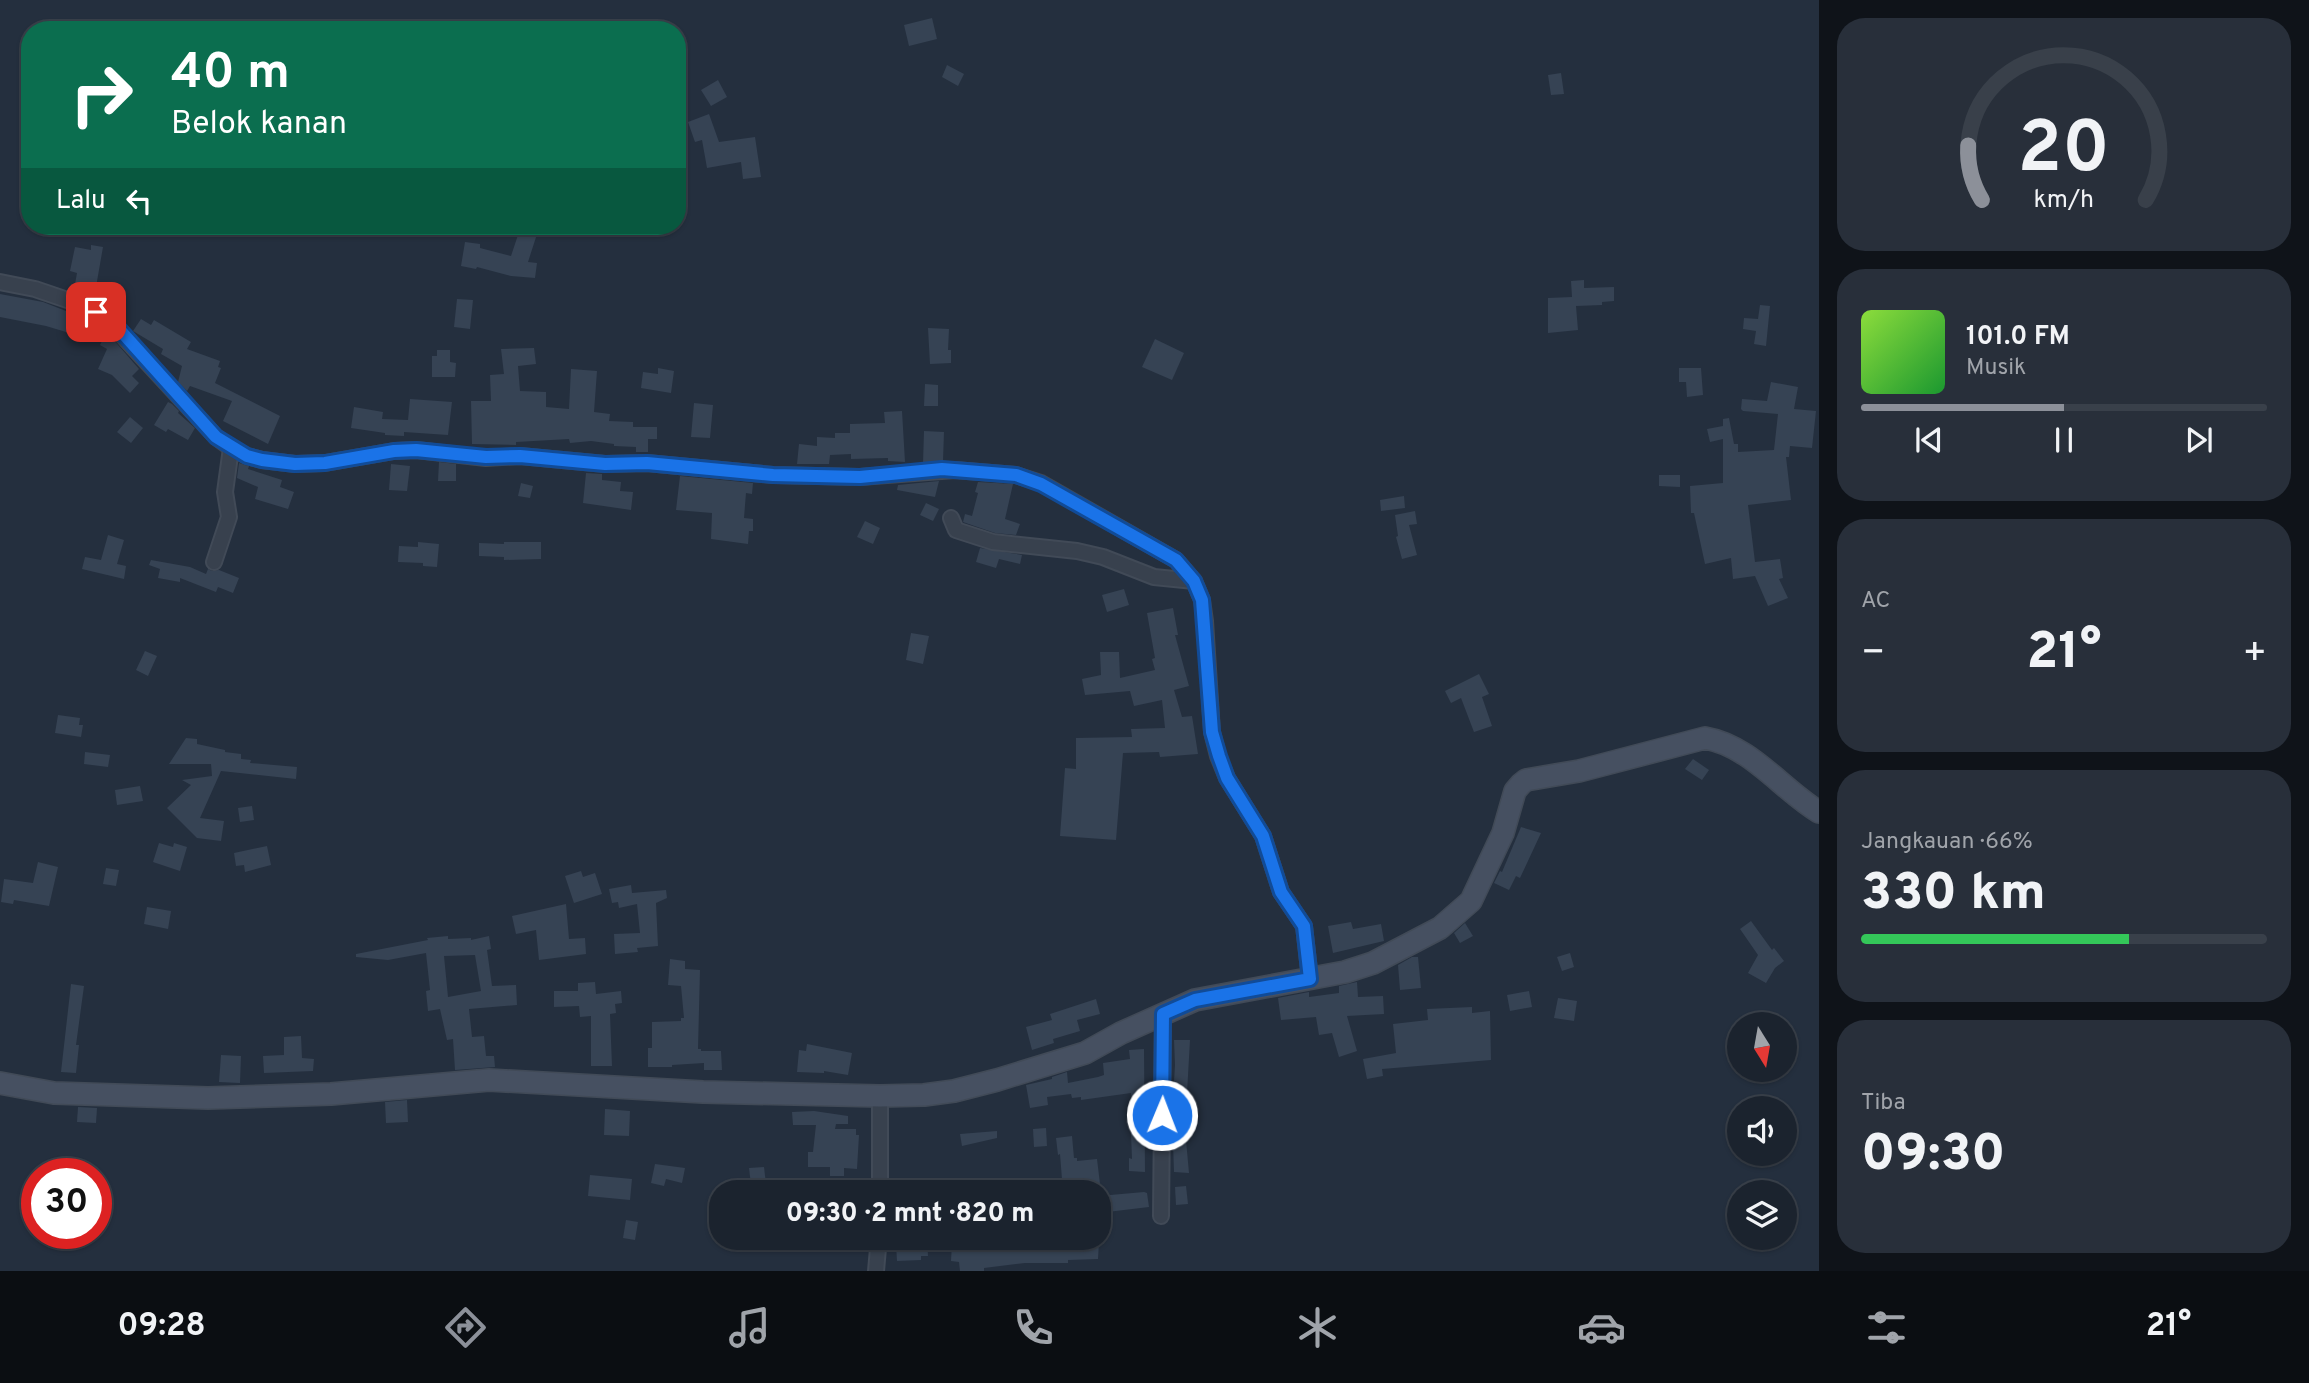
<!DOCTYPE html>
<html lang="id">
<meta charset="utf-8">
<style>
:root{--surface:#1b232e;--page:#282f3a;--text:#f1f3f6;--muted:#a0a4aa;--line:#39404a;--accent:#8c9099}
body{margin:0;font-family:Overpass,sans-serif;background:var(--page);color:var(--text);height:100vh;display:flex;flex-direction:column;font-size:26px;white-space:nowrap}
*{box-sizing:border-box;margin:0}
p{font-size:23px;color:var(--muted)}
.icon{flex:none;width:38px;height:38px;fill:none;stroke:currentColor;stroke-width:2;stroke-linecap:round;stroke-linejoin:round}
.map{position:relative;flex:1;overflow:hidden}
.details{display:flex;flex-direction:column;gap:18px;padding:18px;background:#0f1319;width:490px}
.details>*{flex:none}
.banner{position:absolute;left:21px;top:21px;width:665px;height:214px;border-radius:28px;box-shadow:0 2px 5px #0004,0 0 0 2px var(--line);background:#0b6e4f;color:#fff;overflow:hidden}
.needle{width:46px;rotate:169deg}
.controls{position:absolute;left:1727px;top:1012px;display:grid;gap:14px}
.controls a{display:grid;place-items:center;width:70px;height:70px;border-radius:50%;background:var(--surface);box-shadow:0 2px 5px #0004,0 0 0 2px var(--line);font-size:35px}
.speed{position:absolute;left:21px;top:1158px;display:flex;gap:14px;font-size:35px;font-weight:700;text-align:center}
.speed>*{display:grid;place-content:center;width:91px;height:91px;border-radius:50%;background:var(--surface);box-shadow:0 2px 5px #0004,0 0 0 2px var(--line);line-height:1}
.speed .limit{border:10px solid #d22;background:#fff;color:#111}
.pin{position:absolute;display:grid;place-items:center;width:60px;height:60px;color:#fff;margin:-30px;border-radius:14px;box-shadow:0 4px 10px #0006}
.me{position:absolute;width:77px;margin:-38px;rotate:1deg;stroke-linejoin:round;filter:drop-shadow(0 0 5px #0008)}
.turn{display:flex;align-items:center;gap:24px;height:147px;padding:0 35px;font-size:32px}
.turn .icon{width:91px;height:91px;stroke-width:2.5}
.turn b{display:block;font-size:49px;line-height:60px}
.then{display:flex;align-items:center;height:66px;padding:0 35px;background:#0003;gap:14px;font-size:26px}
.big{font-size:52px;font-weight:800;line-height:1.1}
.details .widget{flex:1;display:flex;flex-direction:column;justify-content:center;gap:10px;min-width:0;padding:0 24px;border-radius:28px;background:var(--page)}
.details .dial{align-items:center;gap:0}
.dial svg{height:182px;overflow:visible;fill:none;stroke:var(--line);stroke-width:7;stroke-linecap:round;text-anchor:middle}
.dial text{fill:var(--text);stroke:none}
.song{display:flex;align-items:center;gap:21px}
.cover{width:84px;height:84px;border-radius:10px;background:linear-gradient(135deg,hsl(90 70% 55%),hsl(130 70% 35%))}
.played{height:7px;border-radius:4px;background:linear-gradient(90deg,var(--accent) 50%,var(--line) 50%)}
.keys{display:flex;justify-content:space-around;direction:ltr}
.heat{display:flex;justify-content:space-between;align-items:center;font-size:38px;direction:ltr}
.charge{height:10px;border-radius:5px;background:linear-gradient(90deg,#34c759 66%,var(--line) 0)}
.trip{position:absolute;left:709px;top:1180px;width:402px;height:70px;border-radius:28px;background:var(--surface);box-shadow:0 2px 5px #0004,0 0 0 2px var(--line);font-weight:800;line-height:70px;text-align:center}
.dock{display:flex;height:112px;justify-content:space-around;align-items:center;background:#0b0e12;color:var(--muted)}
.dock .icon{width:49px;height:49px}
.dock .active{color:var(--accent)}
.dock b{font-size:32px;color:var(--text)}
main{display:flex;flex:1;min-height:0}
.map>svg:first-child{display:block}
.building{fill:#364354;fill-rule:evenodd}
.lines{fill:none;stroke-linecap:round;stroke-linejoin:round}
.street-casing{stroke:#414a57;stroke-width:18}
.secondary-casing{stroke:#414a57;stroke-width:24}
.street{stroke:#38414e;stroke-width:14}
.secondary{stroke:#465061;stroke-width:21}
.route-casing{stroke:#114b97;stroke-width:18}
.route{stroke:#1a73e8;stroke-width:12}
</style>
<main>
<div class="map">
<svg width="1819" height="1271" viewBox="0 0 1819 1271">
<rect width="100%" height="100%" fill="#242f3e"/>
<g class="building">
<path d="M932,18l5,21 -28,7 -5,-21z"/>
<path d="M947,65l17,9 -6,12 -16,-9z"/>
<path d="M1561,73l3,21 -13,1 -3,-20z"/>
<path d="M718,80l9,17 -16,9 -10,-16z"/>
<path d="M709,114l10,28 36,-5 6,40 -18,2 -2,-17 -34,6 -5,-28 -7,2 -7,-20z"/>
<path d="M521,226l17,5 -10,31 9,1 -2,15 -24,-2 -34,-9 -1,2 -15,-3 4,-24 15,2v4l31,8z"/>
<path d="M91,245l12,2 -7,40 -21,-3 2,-11 -7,-2 5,-24 16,3z"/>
<path d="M1584,280v8l30,-1v14l-12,1v3l-26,1 2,24 -30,3v-35l24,-1 -1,-16z"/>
<path d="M0,294l43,8 46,18 12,7 -5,14 -50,-15 -46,-9z"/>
<path d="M457,299l16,1 -3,29 -16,-2z"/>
<path d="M1760,305l10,1 -4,40 -12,-2 2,-13 -13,-2 1,-11 14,1z"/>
<path d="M141,319l10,6 3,-5 37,22 -4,7 33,12 -2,6 3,1 -6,15 65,33 -12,28 -45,-23 9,-20 -42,-15 -3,5 -9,-9 4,-16 -21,-12 2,-5 -30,-18z"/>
<path d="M928,328l21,1 -1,21h3v13l-21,1z"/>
<path d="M105,335l7,3 27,31 -7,7 7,7 -9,10 -18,-18 -14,-6 9,-20 -7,-4z"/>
<path d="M1155,339l29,14 -12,27 -30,-13z"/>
<path d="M534,348l2,16 -18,2 2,25 26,1v15l23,2 2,-40 26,2 -3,41 16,2 -1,7 24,1v5h24v12h-9v13h-12v-5l-22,-1v-2l-23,-3 -21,2 -1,-4 -53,3v3l-44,-1 -1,-43h20l-1,-26 14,-1 -3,-25z"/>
<path d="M437,350h13v12l6,1 -1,14h-23v-21h5z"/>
<path d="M658,368l16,3 -3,22 -30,-5 2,-16 15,2z"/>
<path d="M1679,368h22l2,27 -16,2 -1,-15h-7z"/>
<path d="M1771,382l27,5 -4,22 22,2 -4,37 -22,-2 -1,11h-3l5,43 -43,5 7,57 25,-3 3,19 -4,1 9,19 -20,8 -13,-30 -22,3 -2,-21 -26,6 -11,-51h-3l-1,-27 33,-3v-44l-13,3 -3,-13 16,-3v-7l6,-1 5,26h4v8l36,-2 4,-36 -35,-3 -2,-2 1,-10 25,2z"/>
<path d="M925,384l13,1v21h-14z"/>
<path d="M410,399l42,3 -4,33 -44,-3v4l-19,-1v-2l-34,-5 3,-21 29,5 -1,7 26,1z"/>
<path d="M168,402l4,2 7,7 -1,2 17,15 -7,12 -20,-11 -2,3 -12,-7z"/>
<path d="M694,403l19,2 -3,33 -19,-1z"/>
<path d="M902,411l3,51 -17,-1v-3l-37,1v-5l-21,1 -1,9h-32l2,-20 18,2v-9l18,1v-5h15v-9l35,-1 -1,-11z"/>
<path d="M130,417l13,11 -12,15 -14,-11z"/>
<path d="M924,431l20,1 -1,29 -20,2z"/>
<path d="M439,462l17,2v17h-18z"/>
<path d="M239,463l10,3 -1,3 34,11 -2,7 14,5 -6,17 -33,-10 3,-12 -21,-9z"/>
<path d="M391,464l19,2 -3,25 -18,-1z"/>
<path d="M586,473l16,1v6l19,2 -1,9 13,1 -2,18 -48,-7z"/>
<path d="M1659,475h21v12l-21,-1z"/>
<path d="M680,476l73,7 -1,11 -6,-1 -2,25 9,1v12h-4l-1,13 -37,-5 1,-26 -36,-3z"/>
<path d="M939,481l-4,16 -38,-7 1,-5z"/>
<path d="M978,482l35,2 -8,35 15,5 -4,11 -21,-2 -32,-11 2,-8 7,2 6,-23 -3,-1z"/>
<path d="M521,483l12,3 -3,12 -12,-2z"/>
<path d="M1404,496l1,12 -24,3 -1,-11z"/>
<path d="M926,503l13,6 -6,12 -13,-6z"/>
<path d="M1415,511l2,13 -8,1 8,30 -15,4 -6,-22 2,-1 -3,-21z"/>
<path d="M865,521l15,7 -7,16 -16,-7z"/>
<path d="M108,535l16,5 -7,24 9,2 -2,13 -42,-10 3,-12 16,3z"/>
<path d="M418,542l21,2 -2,23 -14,-1v-3l-25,-1 1,-16 19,1z"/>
<path d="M504,542h37v17l-37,1v-3l-25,-1v-13l25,1z"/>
<path d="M980,548l42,7 -2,9 -21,-5 -3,9 -20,-6z"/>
<path d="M151,560l39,7 16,7 2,-5 4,2 7,-1 20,8 -6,15 -15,-6 -2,5 -36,-14v4l-22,-4 2,-9 -11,-4z"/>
<path d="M1124,589l5,16 -22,7 -5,-17z"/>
<path d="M1173,608l5,27h-3l14,51 -15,4 8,27 10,-1 6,38 -38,3 -1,-5 -36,1 -7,87 -56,-4 5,-68 11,1v-31l56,-1 -1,-8 34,-1 -3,-28 -28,6 -4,-15 -45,4 -3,-16 19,-4 -1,-23h19l1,26 35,-8 -3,-11 3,-1 -8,-45z"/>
<path d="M911,633l18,3 -6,28 -17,-4z"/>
<path d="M145,651l12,5 -9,20 -12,-6z"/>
<path d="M1479,674l10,20 -7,3 10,29 -18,6 -13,-34 -10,5 -6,-12z"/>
<path d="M58,715l22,3 -1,7h4l-2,12 -26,-4z"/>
<path d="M186,738l11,1v5l28,6v2l16,2v5l10,1 -1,3 47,4 -1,12 -75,-8 -21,47 24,3 -3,20 -24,-3 -30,-30 24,-23 -9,-5 30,-4 -1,-12h-42z"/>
<path d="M85,752l25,3 -2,12 -24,-3z"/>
<path d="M1693,759l16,11 -7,10 -17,-11z"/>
<path d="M140,786l3,15 -26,4 -2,-15z"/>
<path d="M252,806l2,14 -14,2 -2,-14z"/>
<path d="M1521,827l20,6 -21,45 -4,-2 -7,14 -15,-7 6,-12 2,1z"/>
<path d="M159,843l14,4 1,-4 13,4 -7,24 -27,-9z"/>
<path d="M267,846l4,19 -26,7 -1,-7 -8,1 -2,-13z"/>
<path d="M38,862l20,5 -9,39 -35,-6 -1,4 -12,-2 3,-23 29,4z"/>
<path d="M106,868l13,2 -3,16 -13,-2z"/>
<path d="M581,871l2,6 12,-4 7,21 -28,9 -9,-27z"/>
<path d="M631,885l1,8 34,-3 1,8 -11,5 2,43 -21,2 1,4 -23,2 -1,-20 26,-1 -3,-29 -18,4 -1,-6 -6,1 -3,-14z"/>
<path d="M566,904l3,35 16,-1 1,16 -47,6 -3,-30 -20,4 -4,-18z"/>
<path d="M147,907l24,4 -3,18 -24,-5z"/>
<path d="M1751,921l21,29 2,-2 10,13 -9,7 -9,15 -18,-10 10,-18 -18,-26z"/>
<path d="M1351,922l2,7 28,-5 3,17 -51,12 -5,-27z"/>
<path d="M1465,923l8,13 -13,7 -6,-10z"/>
<path d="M448,936v3l23,-1v2l18,-4 2,13 -4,1 5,36 24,-1 1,20 -48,4 3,28 12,-1 2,20h8l1,11 -40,3 -2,-31 -6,1 -7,-31 -12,2 -2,-20 4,-1 -4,-37 -38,7 -32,-3v-3l72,-14 -1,-2zM475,955l6,36 -33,6 -4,-41z"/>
<path d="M1570,953l4,14 -12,4 -5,-14z"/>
<path d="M1412,957h6l3,31 -21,2 -2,-25z"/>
<path d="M670,959l15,2v8l15,1 -2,79h3v2h20l1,19h-18v-7l-32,2v2h-24v-19h4v-26l29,-1v-3h3l-3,-32 -13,-1z"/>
<path d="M595,982l1,12 25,-3 1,12 -7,1 1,9 -6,1 2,52h-21v-50l-11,1 -1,-11 -25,1v-16h24v-8z"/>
<path d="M1357,982l1,15 25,-1 1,18 -37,2 10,35 -18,6 -7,-24 -13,2 -3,-18 -35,3 -3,-22 31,-6v5l30,-4v-7z"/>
<path d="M71,984l13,2 -8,59h3l-3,28 -15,-1z"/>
<path d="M1529,991l3,16 -22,4 -3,-16z"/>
<path d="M1558,998l19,3 -3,20 -20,-3z"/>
<path d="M1096,999l4,15 -23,6 3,11 -27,8 1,4 -22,7 -6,-23 26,-7 -2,-6z"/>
<path d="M1472,1007v6l18,-2 1,49 -109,9 1,7 -16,3 -4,-20 33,-6 -3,-29 35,-4 -1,-11z"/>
<path d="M301,1036l1,22 12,1 -1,12 -49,2 -1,-17 21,-1v-18z"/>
<path d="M1174,1040h16l-5,89 4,44 -15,-1 -2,-58 3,-49z"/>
<path d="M807,1044l45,9 -4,22 -24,-4v2l-27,-1 2,-22 7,1z"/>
<path d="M1144,1049l1,123 -16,-1v-13l3,1 -1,-26h3l-3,-40 -50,7v-3l-9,1 -1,-4 -24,3 1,8 -18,3 -4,-23 26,-6v-2l15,-5 1,11 30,-6 6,-2 -1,-12 27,-4 -1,-9z"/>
<path d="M221,1055l20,1 -1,27 -21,-1z"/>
<path d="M407,1100l1,22 -22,1 -1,-21z"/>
<path d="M78,1107l19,1 -1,15 -19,-1z"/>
<path d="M605,1109l25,2 -1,25 -25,-1z"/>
<path d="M814,1111l34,5v8h-12l-1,5h21v6h3l-2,34 -13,-1v8h-14v-9h-22v-15h5l3,-27h-23l-1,-13z"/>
<path d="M1046,1128l1,18 -13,1 -1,-18z"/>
<path d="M997,1131v7l-35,8 -2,-12z"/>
<path d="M1072,1136l2,22h3v3l20,-2 4,33h-38l-3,-38 -2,1 -2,-17z"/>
<path d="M655,1164l30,4 -3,15 -16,-4 -2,7 -13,-3z"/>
<path d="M764,1167l2,17 -15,1 -2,-17z"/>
<path d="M590,1175l42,4 -2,21 -42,-4z"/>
<path d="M1186,1186l2,18 -12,1 -1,-18z"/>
<path d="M1144,1192l3,1 2,14 -50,6v-17z"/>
<path d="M626,1220l12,2 -3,18 -12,-2z"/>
<path d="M901,1237h26l1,19h-7v4l-24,1 -1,-16h5z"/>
<path d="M1043,1241l56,1 -1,17 -30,1v3h-43l-41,5v3h-24l-1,-9 -8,-1 1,-18h20v4l22,-2v4l49,-4z"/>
</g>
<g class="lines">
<g class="street-casing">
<g id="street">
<path d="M0,282l35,7 47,16 26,15 108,117 15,11 16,8 15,4 33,4 30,-1 69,-12 22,-1 70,8 34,-2 85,8 42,-1 126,12 87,2 95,-7 61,5 25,8 135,77 18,21 8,19 3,21 7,111 6,24 9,22 36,58 18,56 23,34 6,53"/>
<path d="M951,518l5,12 37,12 84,9 26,6 51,20 40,4"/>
<path d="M214,562l15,-45 -4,-25 6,-44"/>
<path d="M880,1096v96"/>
<path d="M1161,1216l2,-202"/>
<path d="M876,1271l3,-34"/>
</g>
</g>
<g class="secondary-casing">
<path id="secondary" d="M0,1083l54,10 154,5 123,-4 158,-14 214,12 177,4 44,-1 30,-4 43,-11 88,-27 36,-20 74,-33 150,-28 28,-9 67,-35 31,-27 32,-68 12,-42 6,-7 5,-4 53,-9 126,-33c46,8 76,51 114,74"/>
</g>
<use href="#street" class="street"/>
<use href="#secondary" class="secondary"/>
</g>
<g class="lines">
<g class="route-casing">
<path id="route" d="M96,312l23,17 97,108 31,19 15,4 33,4 30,-1 69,-12 22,-1 70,7 34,-1 85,8 42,-1 126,12 87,2 82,-8 74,6 25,9 135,76 18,21 8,19 10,132 7,24 8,22 36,58 18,56 23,34 6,53 -115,21 -32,14 -1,101"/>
</g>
<use href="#route" class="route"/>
</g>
</svg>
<div class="controls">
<a><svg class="needle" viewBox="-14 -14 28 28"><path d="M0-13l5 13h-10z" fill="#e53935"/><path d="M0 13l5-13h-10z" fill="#a0a4aa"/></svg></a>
<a><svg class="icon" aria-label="sound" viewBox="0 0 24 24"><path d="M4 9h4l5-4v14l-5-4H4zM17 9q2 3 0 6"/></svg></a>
<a><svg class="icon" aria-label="layers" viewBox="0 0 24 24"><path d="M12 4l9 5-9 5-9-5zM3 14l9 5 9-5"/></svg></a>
</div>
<div class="speed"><div class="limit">30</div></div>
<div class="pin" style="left:96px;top:312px;background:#d93025"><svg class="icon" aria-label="arrive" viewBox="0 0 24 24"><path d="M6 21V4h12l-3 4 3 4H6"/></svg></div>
<svg class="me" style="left:1162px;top:1115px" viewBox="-20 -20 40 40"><circle r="17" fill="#1a73e8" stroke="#fff" stroke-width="3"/><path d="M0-11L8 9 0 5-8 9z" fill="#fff"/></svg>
<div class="trip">09:30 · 2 mnt · 820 m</div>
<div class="banner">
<div class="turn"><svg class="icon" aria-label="right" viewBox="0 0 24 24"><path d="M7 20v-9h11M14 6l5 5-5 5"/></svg><div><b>40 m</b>Belok kanan</div></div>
<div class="then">Lalu<svg class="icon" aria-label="left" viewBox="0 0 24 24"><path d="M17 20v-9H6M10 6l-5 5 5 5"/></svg></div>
</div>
</div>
<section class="details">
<div class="widget dial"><svg viewBox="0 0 100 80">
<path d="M14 69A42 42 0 1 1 86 69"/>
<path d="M14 69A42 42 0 0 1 8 45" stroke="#8c9099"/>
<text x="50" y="56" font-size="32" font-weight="700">20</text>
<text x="50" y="72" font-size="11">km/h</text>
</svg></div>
<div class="widget">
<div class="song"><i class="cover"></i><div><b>101.0 FM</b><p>Musik</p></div></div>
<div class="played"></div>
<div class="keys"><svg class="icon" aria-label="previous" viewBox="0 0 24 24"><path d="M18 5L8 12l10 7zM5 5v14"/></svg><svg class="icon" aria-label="pause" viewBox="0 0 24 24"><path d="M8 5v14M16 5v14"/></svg><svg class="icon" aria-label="next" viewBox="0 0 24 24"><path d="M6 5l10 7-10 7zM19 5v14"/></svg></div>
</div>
<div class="widget"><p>AC</p>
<div class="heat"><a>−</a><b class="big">21°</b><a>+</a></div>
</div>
<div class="widget"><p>Jangkauan · 66%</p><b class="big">330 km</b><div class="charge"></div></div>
<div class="widget"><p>Tiba</p><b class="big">09:30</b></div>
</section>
</main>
<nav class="dock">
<b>09:28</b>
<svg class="icon active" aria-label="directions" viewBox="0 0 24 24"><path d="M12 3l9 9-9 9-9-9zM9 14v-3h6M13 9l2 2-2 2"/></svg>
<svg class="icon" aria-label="music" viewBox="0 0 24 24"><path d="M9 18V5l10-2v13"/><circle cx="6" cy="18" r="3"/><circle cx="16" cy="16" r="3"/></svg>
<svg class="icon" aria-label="phone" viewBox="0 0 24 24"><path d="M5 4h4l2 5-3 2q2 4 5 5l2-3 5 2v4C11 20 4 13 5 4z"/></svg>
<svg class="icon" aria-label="climate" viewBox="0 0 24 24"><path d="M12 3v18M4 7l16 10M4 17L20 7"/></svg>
<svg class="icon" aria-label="car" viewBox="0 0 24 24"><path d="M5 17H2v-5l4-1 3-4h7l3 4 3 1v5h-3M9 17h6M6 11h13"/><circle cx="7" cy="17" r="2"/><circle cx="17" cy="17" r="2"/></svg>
<svg class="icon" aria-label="filters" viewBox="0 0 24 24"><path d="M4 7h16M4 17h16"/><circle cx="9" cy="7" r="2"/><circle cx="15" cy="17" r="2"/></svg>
<b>21°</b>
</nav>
